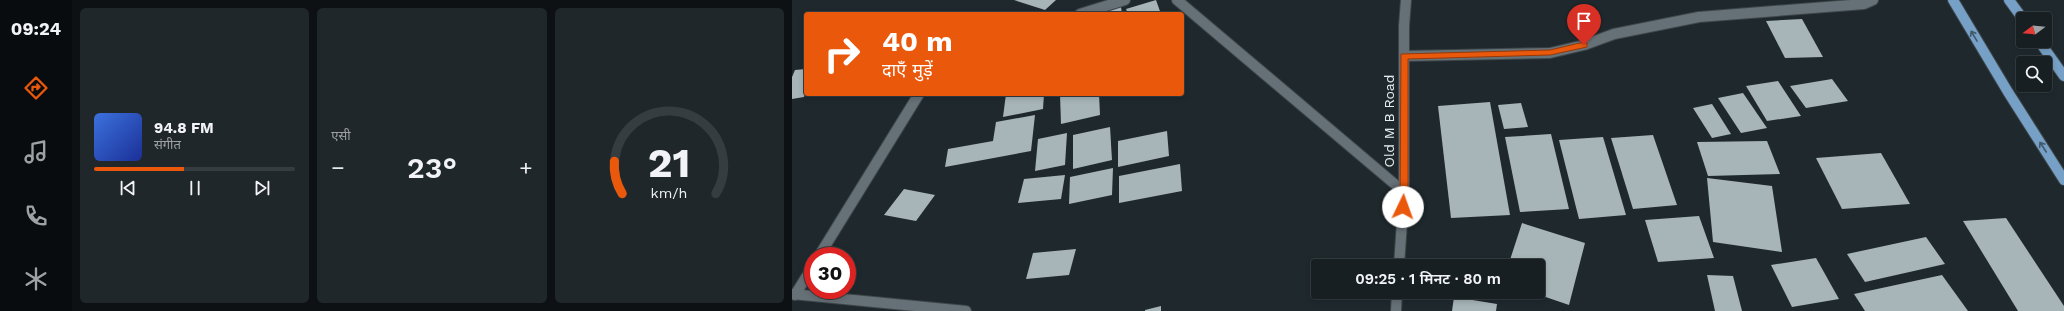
<!DOCTYPE html>
<html lang="hi">
<meta charset="utf-8">
<style>
:root{--surface:#171f22;--page:#20272a;--text:#f1f3f6;--muted:#9ea2a5;--line:#363d40;--accent:#ea580c}
body{margin:0;font-family:"Work Sans","Noto Sans Devanagari",sans-serif;background:var(--page);color:var(--text);height:100vh;display:flex;flex-direction:column;font-size:15px;white-space:nowrap}
*{box-sizing:border-box;margin:0}
p{font-size:13px;color:var(--muted)}
.icon{flex:none;width:22px;height:22px;fill:none;stroke:currentColor;stroke-width:2;stroke-linecap:round;stroke-linejoin:round}
.map{position:relative;flex:1;overflow:hidden}
.sheet{display:flex;flex-direction:column;gap:8px;padding:8px;background:#0d1113;width:720px}
.sheet>*{flex:none}
.banner{position:absolute;left:12px;top:12px;width:380px;height:84px;border-radius:4px;box-shadow:0 2px 6px #0003,0 0 0 1px var(--line);background:#ea580c;color:#fff;overflow:hidden}
.needle{width:26px;rotate:254deg}
.fabs{position:absolute;left:1224px;top:12px;display:grid;gap:8px}
.fabs a{display:grid;place-items:center;width:36px;height:36px;border-radius:4px;background:var(--surface);box-shadow:0 2px 6px #0003,0 0 0 1px var(--line);font-size:20px}
.speed{position:absolute;left:12px;top:247px;display:flex;gap:8px;font-size:20px;font-weight:700;text-align:center}
.speed>*{display:grid;place-content:center;width:52px;height:52px;border-radius:50%;background:var(--surface);box-shadow:0 2px 6px #0003,0 0 0 1px var(--line);line-height:1}
.speed .limit{border:6px solid #d22;background:#fff;color:#111}
.pin{position:absolute;display:grid;place-items:center;width:34px;height:34px;color:#fff;margin:-41px -17px;border-radius:50% 50% 50% 0;rotate:-45deg;box-shadow:0 0 4px #0007}
.pin .icon{rotate:45deg}
.me{position:absolute;width:44px;margin:-22px;rotate:3deg;stroke-linejoin:round;filter:drop-shadow(0 0 3px #0008)}
.turn{display:flex;align-items:center;gap:14px;height:84px;padding:0 12px;font-size:18px}
.turn .icon{width:52px;height:52px;stroke-width:2.5}
.turn b{display:block;font-size:28px;line-height:34px}
.big{font-size:30px;font-weight:600;line-height:1.1}
.sheet .widget{flex:1;display:flex;flex-direction:column;justify-content:center;gap:6px;min-width:0;padding:0 14px;border-radius:6px;background:var(--page)}
.sheet .dial{align-items:center;gap:0}
.dial svg{height:104px;overflow:visible;fill:none;stroke:var(--line);stroke-width:7;stroke-linecap:round;text-anchor:middle}
.dial text{fill:var(--text);stroke:none}
.song{display:flex;align-items:center;gap:12px}
.cover{width:48px;height:48px;border-radius:6px;background:linear-gradient(135deg,hsl(220 70% 55%),hsl(230 70% 35%))}
.played{height:4px;border-radius:2px;background:linear-gradient(90deg,var(--accent) 45%,var(--line) 45%)}
.keys{display:flex;justify-content:space-around;direction:ltr}
.heat{display:flex;justify-content:space-between;align-items:center;font-size:22px;direction:ltr}
.sheet .tiles{flex:1;display:grid;gap:8px;grid-template-columns:repeat(3,1fr)}
.trip{position:absolute;left:519px;top:259px;width:234px;height:40px;border-radius:4px;background:var(--surface);box-shadow:0 2px 6px #0003,0 0 0 1px var(--line);font-weight:600;line-height:40px;text-align:center}
main{display:flex;flex:1;min-height:0}
.tabs{display:flex;flex-direction:column;width:72px;justify-content:space-around;align-items:center;background:#090c0e;color:var(--muted)}
.tabs .icon{width:28px;height:28px}
.tabs .selected{color:var(--accent)}
.tabs b{font-size:18px;color:var(--text)}
.map>svg:first-child{display:block}
.building{fill:#a7b5b8}
.lines{fill:none;stroke-linecap:round;stroke-linejoin:round}
.minor-casing{stroke:#3d464a;stroke-width:12}
.major-casing{stroke:#3d464a;stroke-width:12}
.minor{stroke:#667177;stroke-width:10}
.major{stroke:#77a0c6;stroke-width:10}
.oneway{stroke:#42596a}
.route{fill:#ea580c;stroke:#983908}
.labels{text-anchor:middle;stroke-width:4;stroke-linejoin:round;paint-order:stroke}
.street-label{font-size:14px;fill:#e6ecf0;stroke:#1f292d}
</style>
<main>
<nav class="tabs">
<b>09:24</b>
<svg class="icon selected" aria-label="directions" viewBox="0 0 24 24"><path d="M12 3l9 9-9 9-9-9zM9 14v-3h6M13 9l2 2-2 2"/></svg>
<svg class="icon" aria-label="music" viewBox="0 0 24 24"><path d="M9 18V5l10-2v13"/><circle cx="6" cy="18" r="3"/><circle cx="16" cy="16" r="3"/></svg>
<svg class="icon" aria-label="phone" viewBox="0 0 24 24"><path d="M5 4h4l2 5-3 2q2 4 5 5l2-3 5 2v4C11 20 4 13 5 4z"/></svg>
<svg class="icon" aria-label="climate" viewBox="0 0 24 24"><path d="M12 3v18M4 7l16 10M4 17L20 7"/></svg>
</nav>
<section class="sheet">
<div class="tiles">
<div class="widget">
<div class="song"><i class="cover"></i><div><b>94.8 FM</b><p>संगीत</p></div></div>
<div class="played"></div>
<div class="keys"><svg class="icon" aria-label="previous" viewBox="0 0 24 24"><path d="M18 5L8 12l10 7zM5 5v14"/></svg><svg class="icon" aria-label="pause" viewBox="0 0 24 24"><path d="M8 5v14M16 5v14"/></svg><svg class="icon" aria-label="next" viewBox="0 0 24 24"><path d="M6 5l10 7-10 7zM19 5v14"/></svg></div>
</div>
<div class="widget"><p>एसी</p>
<div class="heat"><a>−</a><b class="big">23°</b><a>+</a></div>
</div>
<div class="widget dial"><svg viewBox="0 0 100 80">
<path d="M14 69A42 42 0 1 1 86 69"/>
<path d="M14 69A42 42 0 0 1 8 44" stroke="#ea580c"/>
<text x="50" y="56" font-size="32" font-weight="700">21</text>
<text x="50" y="72" font-size="11">km/h</text>
</svg></div>
</div>
</section>
<div class="map">
<svg width="1272" height="311" viewBox="0 0 1272 311">
<rect width="100%" height="100%" fill="#1f292d"/>
<g class="building">
<path d="M222,0h42l-11,10z"/>
<path d="M364,0l5,14h-33l-2,-5z"/>
<path d="M329,7l1,7h-26v-1z"/>
<path d="M1010,19l21,38 -38,1 -19,-37z"/>
<path d="M14,69v23l-2,5 -12,2v-22l3,-7z"/>
<path d="M1040,79l16,22 -42,7 -16,-22z"/>
<path d="M986,81l23,35 -34,5 -21,-35z"/>
<path d="M951,93l24,35 -26,5 -23,-35z"/>
<path d="M214,94h38l-1,15 -40,8z"/>
<path d="M268,94h39l1,21 -39,9z"/>
<path d="M698,102l20,113 -59,3 -13,-112z"/>
<path d="M729,103l7,24 -24,2 -6,-24z"/>
<path d="M920,104l19,30 -19,4 -19,-30z"/>
<path d="M243,115l-4,36 -86,16 3,-18 45,-8 3,-19z"/>
<path d="M318,127l2,33 -39,9v-34z"/>
<path d="M375,131l2,25 -51,11v-26z"/>
<path d="M275,133l-2,32 -30,6 3,-32z"/>
<path d="M759,134l18,75 -49,3 -15,-75z"/>
<path d="M861,135l24,70 -44,4 -22,-71z"/>
<path d="M811,137l23,78 -47,4 -20,-79z"/>
<path d="M975,141l13,33 -72,2 -11,-34z"/>
<path d="M1089,153l29,51 -68,5 -26,-51z"/>
<path d="M388,164l2,27 -63,12v-27z"/>
<path d="M321,168l-1,27 -43,9 1,-27z"/>
<path d="M273,175l-4,24 -43,4 6,-24z"/>
<path d="M915,178l65,8 10,66 -69,-10z"/>
<path d="M112,189l31,6 -19,26 -32,-6z"/>
<path d="M907,216l15,42 -56,4 -13,-42z"/>
<path d="M1214,218l58,88v5h-46l-55,-90z"/>
<path d="M730,223l63,20 -16,62 -38,-13h7v-26h-30z"/>
<path d="M1134,237l19,27 -80,18 -18,-28z"/>
<path d="M284,249l-7,26 -43,4 7,-26z"/>
<path d="M702,258l1,8h-45l-1,-5z"/>
<path d="M1024,258l23,41 -47,8 -21,-42z"/>
<path d="M915,275l26,1 9,35h-27z"/>
<path d="M1150,275l26,36h-103l-11,-17z"/>
<path d="M662,297l43,7 -1,7h-44z"/>
<path d="M369,306v5h-16v-1z"/>
</g>
<g class="lines">
<g class="minor-casing">
<g id="minor">
<path d="M385,0l227,192"/>
<path d="M288,14l45,-14"/>
<path d="M612,56l146,-3 34,-8 30,-11 85,-17 165,-13 9,-4"/>
<path d="M27,256l100,-162"/>
<path d="M607,266l5,-74v-166l2,-26"/>
<path d="M0,294l174,17"/>
<path d="M3,295l18,-29"/>
<path d="M604,311l1,-19"/>
</g>
</g>
<g class="major-casing">
<g id="major">
<path d="M1161,0l55,92 56,88"/>
<path d="M1217,0l14,19"/>
<path d="M1247,41l25,35"/>
</g>
</g>
<use href="#minor" class="minor"/>
<use href="#major" class="major"/>
</g>
<defs><path id="oneway-shaft" d="M-6 0H5M1.5-3L5.5 0L1.5 3" fill="none" stroke-width="1.6" stroke-linecap="round" stroke-linejoin="round"/></defs>
<g class="oneway">
<use href="#oneway-shaft" transform="translate(1182 36) rotate(-121)"/>
<use href="#oneway-shaft" transform="translate(1251 147) rotate(-123)"/>
</g>
<path class="route" d="M792,42l3,1v4l-37,8 -142,4v148l-1,3h-7l1,-156 149,-4z"/>
<g class="labels">
<g class="street-label">
<text transform="translate(597 121) rotate(-90)" y="5">Old M B Road</text>
</g>
</g>
</svg>
<div class="fabs">
<a><svg class="needle" viewBox="-14 -14 28 28"><path d="M0-13l5 13h-10z" fill="#e53935"/><path d="M0 13l5-13h-10z" fill="#9ea2a5"/></svg></a>
<a><svg class="icon" aria-label="search" viewBox="0 0 24 24"><circle cx="10" cy="10" r="6"/><path d="M15 15l6 6"/></svg></a>
</div>
<div class="speed"><div class="limit">30</div></div>
<div class="pin" style="left:792px;top:45px;background:#d93025"><svg class="icon" aria-label="arrive" viewBox="0 0 24 24"><path d="M6 21V4h12l-3 4 3 4H6"/></svg></div>
<svg class="me" style="left:611px;top:207px" viewBox="-20 -20 40 40"><circle r="19" fill="#fff"/><path d="M0-13L10 11 0 6-10 11z" fill="#ea580c"/></svg>
<div class="trip">09:25 · 1 मिनट · 80 m</div>
<div class="banner">
<div class="turn"><svg class="icon" aria-label="right" viewBox="0 0 24 24"><path d="M7 20v-9h11M14 6l5 5-5 5"/></svg><div><b>40 m</b>दाएँ मुड़ें</div></div>
</div>
</div>
</main>
